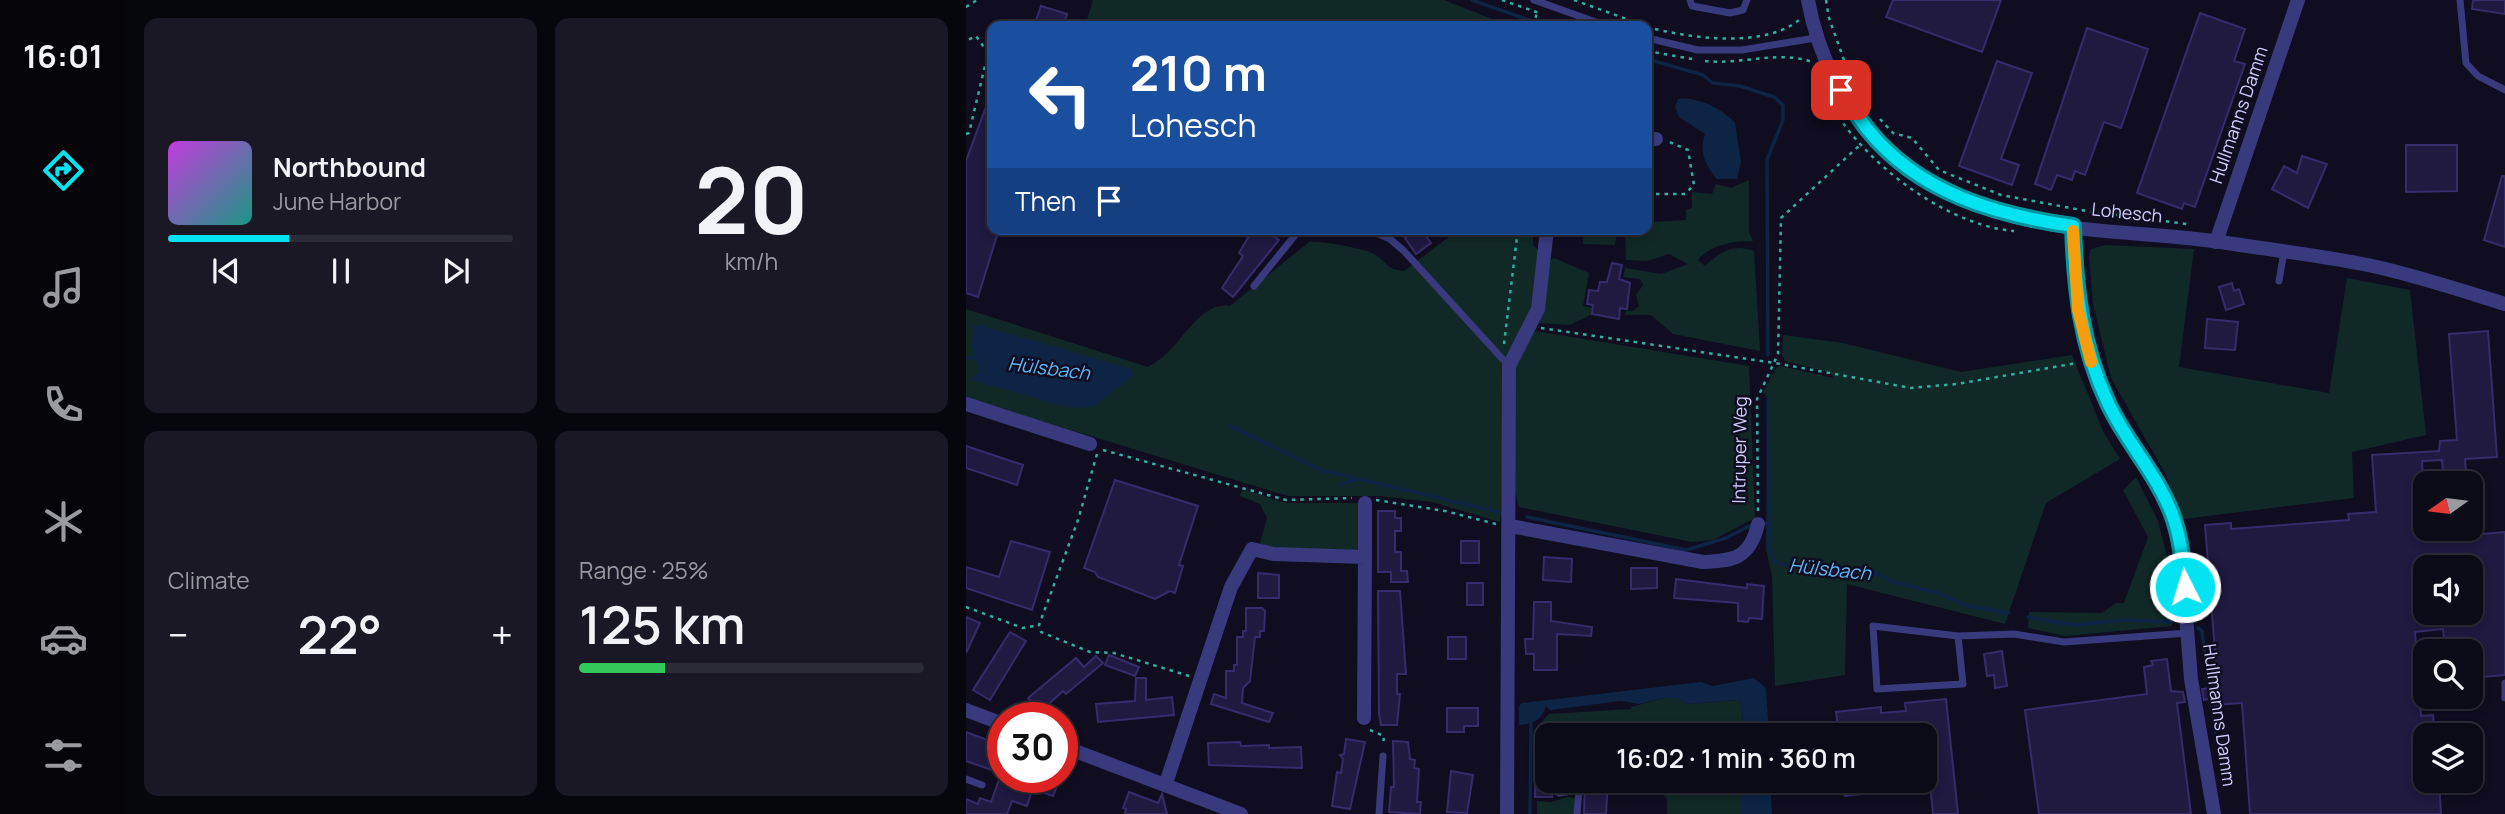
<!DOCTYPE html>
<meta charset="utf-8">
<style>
:root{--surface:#0b0a17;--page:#191824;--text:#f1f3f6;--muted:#9a9aa1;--line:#2b2b36;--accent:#04e3f2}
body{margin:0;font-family:Manrope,sans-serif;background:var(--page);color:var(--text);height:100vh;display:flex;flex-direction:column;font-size:26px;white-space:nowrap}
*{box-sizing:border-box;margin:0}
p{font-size:23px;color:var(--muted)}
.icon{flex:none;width:38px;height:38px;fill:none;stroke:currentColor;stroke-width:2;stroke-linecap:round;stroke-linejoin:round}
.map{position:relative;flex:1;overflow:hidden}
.sheet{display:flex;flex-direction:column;gap:18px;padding:18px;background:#06060d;width:840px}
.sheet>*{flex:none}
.guide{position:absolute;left:21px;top:21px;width:665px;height:214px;border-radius:14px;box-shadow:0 4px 10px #0003,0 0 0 2px var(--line);background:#1a4fa0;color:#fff;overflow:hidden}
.needle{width:46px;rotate:256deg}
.controls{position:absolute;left:1447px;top:471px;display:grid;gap:14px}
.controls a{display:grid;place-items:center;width:70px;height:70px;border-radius:14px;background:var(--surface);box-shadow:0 4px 10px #0003,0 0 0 2px var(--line);font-size:35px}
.speed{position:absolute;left:21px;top:702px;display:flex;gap:14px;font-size:35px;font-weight:700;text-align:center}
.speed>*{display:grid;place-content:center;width:91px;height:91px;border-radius:50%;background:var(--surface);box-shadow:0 4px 10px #0003,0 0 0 2px var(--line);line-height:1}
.speed .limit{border:10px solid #d22;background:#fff;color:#111}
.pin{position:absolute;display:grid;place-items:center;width:60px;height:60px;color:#fff;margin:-30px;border-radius:14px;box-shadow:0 4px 10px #0006}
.me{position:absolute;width:77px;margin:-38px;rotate:355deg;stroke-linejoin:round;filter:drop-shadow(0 0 5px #0008)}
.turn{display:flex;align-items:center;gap:24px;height:147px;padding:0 28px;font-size:32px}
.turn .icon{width:91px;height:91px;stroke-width:2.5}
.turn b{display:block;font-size:49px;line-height:60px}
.then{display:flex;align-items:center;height:66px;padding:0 28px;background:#0003;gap:14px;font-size:26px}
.big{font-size:52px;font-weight:600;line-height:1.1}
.sheet .card{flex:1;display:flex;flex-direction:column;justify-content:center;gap:10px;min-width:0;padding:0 24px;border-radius:14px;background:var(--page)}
.sheet .dial{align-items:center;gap:0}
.dial b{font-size:91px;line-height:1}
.song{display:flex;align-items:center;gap:21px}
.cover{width:84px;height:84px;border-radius:10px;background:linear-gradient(135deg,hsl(290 70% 55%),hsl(170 70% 35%))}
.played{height:7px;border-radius:4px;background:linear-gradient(90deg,var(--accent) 35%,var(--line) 35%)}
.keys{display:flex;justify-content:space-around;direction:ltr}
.heat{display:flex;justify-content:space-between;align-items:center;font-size:38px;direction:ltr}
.charge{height:10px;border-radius:5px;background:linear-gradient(90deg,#34c759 25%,var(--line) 0)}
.sheet .tiles{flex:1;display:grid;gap:18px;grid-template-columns:repeat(2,1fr)}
.trip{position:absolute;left:569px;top:723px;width:402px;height:70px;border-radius:14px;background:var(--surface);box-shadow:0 4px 10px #0003,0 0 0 2px var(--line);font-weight:600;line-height:70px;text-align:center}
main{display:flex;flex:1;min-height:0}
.tabs{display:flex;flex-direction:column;width:126px;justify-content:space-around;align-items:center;background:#040409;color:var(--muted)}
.tabs .icon{width:49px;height:49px}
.tabs .active{color:var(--accent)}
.tabs b{font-size:32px;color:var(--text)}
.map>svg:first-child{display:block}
.green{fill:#102927}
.water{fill:#0d2444}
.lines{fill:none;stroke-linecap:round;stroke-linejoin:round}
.stream{stroke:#0d2444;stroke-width:3.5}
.building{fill:#201940;stroke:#362c6c;stroke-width:2;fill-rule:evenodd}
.path{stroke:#2fafa3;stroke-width:2.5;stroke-dasharray:3.5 5;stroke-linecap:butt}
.service{stroke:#39397e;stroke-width:7}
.minor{stroke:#39397e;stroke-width:14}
.route-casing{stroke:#03949d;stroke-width:18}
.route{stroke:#04e3f2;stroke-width:12}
.slow{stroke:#f59e0b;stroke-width:12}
.labels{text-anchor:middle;stroke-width:5;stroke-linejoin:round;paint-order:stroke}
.street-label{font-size:18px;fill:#d0ccfe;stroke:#0f0d1f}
.water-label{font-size:19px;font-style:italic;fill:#5cb8fc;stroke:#0f0d1f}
</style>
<main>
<nav class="tabs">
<b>16:01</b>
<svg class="icon active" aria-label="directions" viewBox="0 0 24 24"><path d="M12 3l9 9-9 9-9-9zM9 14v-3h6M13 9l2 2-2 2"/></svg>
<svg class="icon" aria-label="music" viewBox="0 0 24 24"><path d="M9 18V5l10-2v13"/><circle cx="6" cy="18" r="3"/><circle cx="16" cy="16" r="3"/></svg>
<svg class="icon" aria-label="phone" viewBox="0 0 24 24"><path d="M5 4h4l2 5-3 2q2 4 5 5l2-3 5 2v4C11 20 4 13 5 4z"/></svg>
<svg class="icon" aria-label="climate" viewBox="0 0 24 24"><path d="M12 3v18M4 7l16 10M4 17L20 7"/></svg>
<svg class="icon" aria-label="car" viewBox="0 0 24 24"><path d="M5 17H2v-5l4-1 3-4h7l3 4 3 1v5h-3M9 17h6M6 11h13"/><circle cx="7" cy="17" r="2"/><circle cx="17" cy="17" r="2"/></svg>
<svg class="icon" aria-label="filters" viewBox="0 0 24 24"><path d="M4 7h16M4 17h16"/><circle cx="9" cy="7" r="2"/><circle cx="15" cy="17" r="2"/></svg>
</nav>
<section class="sheet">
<div class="tiles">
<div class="card">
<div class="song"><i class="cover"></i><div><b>Northbound</b><p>June Harbor</p></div></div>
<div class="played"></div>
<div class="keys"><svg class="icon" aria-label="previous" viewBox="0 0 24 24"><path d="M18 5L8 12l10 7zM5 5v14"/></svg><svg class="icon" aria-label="pause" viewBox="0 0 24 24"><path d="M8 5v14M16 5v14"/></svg><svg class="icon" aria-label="next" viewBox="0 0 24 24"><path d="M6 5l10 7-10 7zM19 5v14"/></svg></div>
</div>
<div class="card dial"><b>20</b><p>km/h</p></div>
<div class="card"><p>Climate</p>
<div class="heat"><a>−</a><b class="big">22°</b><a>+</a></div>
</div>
<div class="card"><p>Range · 25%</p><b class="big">125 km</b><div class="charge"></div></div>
</div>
</section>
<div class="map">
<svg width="1539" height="814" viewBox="0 0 1539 814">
<rect width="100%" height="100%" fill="#0f0d1f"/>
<g class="green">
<path d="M127,0h351l66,26h-425z"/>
<path d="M783,180v53l4,8c-17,-1 -45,4 -55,19l7,6c15,-14 28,-23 49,-15l6,100 -87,-17 -22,-19h-26l1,-4h7l6,-5 -3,-11 7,-10 -3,-6 -17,-2 2,-9 36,6 27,-10 -19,-10 -22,7 -21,-1 -1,-31h22v-12l5,1v4l34,-2v-10l6,-2v-16l20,2 4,-10 15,4z"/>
<path d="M483,229h84v16l8,8 -4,42 -27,59 -10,168 -68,-20 -53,-6h-91l-322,-98v-89l182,58c6,-4 13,-8 18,-13 17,-14 36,-53 64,-48l79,-64c10,-2 59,7 67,13 11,8 12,15 28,16l46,-35z"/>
<path d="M618,229h34l-3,16 -32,-1z"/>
<path d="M1139,245l89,4 -15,118 150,26 18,-115 63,12 16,145 -74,17 2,46 -171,21 -17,-44 -55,-97 -18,-74 -4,-47 2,-8z"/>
<path d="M588,258l35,15 -6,33 10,2 -1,6 -22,11 -34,-2 13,-63z"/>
<path d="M569,331l214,35 6,152 -42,22 -21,2 -173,-35 -4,-15 -1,-129 5,-13z"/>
<path d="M817,335l60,8 118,29 111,-17 31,76 17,28 -74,44 -41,121 -158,-40 -2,91 -70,11 -3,-110 -6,-27 1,-151 -4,-6 14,-25 4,-1 52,12 -2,-5 -46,-12 -3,-6z"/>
<path d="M1170,477l22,44 9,35 5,70 -107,10 -37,-8 1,-16 73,1 14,-10h8l24,-66 -25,-47z"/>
<path d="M276,489l44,14h74v44l-6,5 -95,-5 8,-29 -7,-14 -20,-8z"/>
<path d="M698,698h12l13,6 49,-4 4,5 1,30h-196v21h-10v-29l12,-13 82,-5 2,13 -2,-15z"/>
<path d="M678,781h98v33h-75v-15l-7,-8 -16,-2z"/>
<path d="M601,797l8,1v16h-38v-13l14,1z"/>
</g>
<g class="water">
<path d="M712,99c19,-3 45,10 57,24l6,39 -4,17h-20c-12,-14 -18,-27 -12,-45l-26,-17 -4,-10z"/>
<path d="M14,325l151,44 2,7 -39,30 -12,2 -16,-1 -94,-27 7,-9 -7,-23 1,-21z"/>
<path d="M788,678l12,10 3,47h-26l-1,-30 -4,-5 -49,4 -13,-6h-12l-24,6 -19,-3 -71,9 -4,-4c-5,14 -12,18 -27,19v-19l3,-3 179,-21 11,4z"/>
<path d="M776,781h28l2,33h-30z"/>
</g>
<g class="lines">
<g class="stream">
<path d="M506,0l57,20"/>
<path d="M575,25l4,1"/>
<path d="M681,59l56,16 10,8 27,3 34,11 9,8v15l-16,40 1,195"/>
<path d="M0,358h12"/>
<path d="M802,400l1,124"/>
<path d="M264,426l91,44 182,43"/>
<path d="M372,485l17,-5"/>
<path d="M561,517l159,33 40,-12 29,-15"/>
<path d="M797,523l6,1v23l7,16 87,13 13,-3 17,9 45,11 30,13 41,7"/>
<path d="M1062,617l45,8 53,-5 46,2"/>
<path d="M1232,628l4,3 7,59"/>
<path d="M1244,697l10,63"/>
<path d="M564,814l1,-90"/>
</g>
</g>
<g class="building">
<path d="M927,0h108l-19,52 -96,-35z"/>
<path d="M1507,0h32v14l-33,-5z"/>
<path d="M75,6l26,8 -3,12h-30z"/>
<path d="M1234,13l45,16 -11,32 11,3 -50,143 -11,-4 -2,6 -45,-16z"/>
<path d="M1121,28l61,21 -27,79 -17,-6 -19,53 -10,-4 -3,9 -15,-5 -6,15 -16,-6z"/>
<path d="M1031,61l35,12 -31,86 18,6 -7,20 -53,-19z"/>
<path d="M24,96l2,133h7l-21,68 -12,-4v-132z"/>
<path d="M1440,145h51v46l-51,1z"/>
<path d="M1336,156l25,8 -19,44 -36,-19 12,-23 13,7z"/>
<path d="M1536,176h3v71l-21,-7z"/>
<path d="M287,229h10l16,11 -46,57 -11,-9 21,-32 -4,-3z"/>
<path d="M451,229h4l10,14 -15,11 -11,-16z"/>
<path d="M646,263l10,2 -3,14 11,4 -3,26 -7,-1 -1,11 -27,-5 1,-9 -6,-1 2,-14 9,1 2,-9h7z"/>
<path d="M1266,283l2,8 5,-2 5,15 -18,6 -7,-23z"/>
<path d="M1241,319l31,3 -3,28 -30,-2z"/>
<path d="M1522,331l9,126 -32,2 2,24h-23l-2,-23 -20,1 4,78 79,-7v143l-34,3v-27h-26l-2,-22 -28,3 6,84 12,-1 2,20h-9v45h13l2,34h-191l-8,-111 -27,2 -1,-7 -10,2 -2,-11 14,-2 1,-10 -12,-152 26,-2v6l118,-9 -1,-6 28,-2 -4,-57 67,-4 1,-10 17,-1 -8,-106zM1460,567h45v45h-45z"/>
<path d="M0,446l57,19 -6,20 -51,-17z"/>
<path d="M149,480l83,26 -19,59 4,1 -8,27 -5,-2 -15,8 -57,-22 -3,-5 -11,-4z"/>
<path d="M412,511h17v7h6v13h-6v21h6v19h6l1,11h-17v-10h-13z"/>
<path d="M45,541l39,11 -18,58 -66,-22v-21l33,10z"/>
<rect x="495" y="541" width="18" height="22"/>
<path d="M578,557l28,2 -1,23 -28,-2z"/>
<path d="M665,568h26v20l-26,1z"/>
<path d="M292,573l21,2v23h-21z"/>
<path d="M710,579l71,9v-4l17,2 -2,33 -13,-1 -1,4 -10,-1v-18l-64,-5z"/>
<rect x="501" y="583" width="16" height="22"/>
<path d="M412,591h22l6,83h-9v20h3l-3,31h-16l-2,-11z"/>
<path d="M568,602h17v19l41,6 -1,9 -34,-2v36h-23v-16h-8l-1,-15h8z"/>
<path d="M280,608h16l3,3 -1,20h-4v6h-5l-5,44 -7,7 -1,15 31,10 -4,9 -58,-18 3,-10 12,4v-27h8v-6h3v-28h6v-6h3z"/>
<path d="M0,617l14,6 -14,30z"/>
<path d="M44,632l16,9 -36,59 -17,-10z"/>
<rect x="482" y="637" width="18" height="22"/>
<path d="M1036,651l5,35 -12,2 -1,-13 -7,1 -3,-22z"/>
<path d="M143,655l30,12 -4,9 -30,-11z"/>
<path d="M130,656l7,7 -37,31 -3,-3 -23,21 -12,-14 48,-40 8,9z"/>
<path d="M1201,659l4,32 12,1 2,10 -8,1 14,111h-152l-14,-104 122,-16 -3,-27 9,-2 -2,-4z"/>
<path d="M170,678h10v22l26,-3 2,18 -76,7 -2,-18 39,-3z"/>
<path d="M980,699l12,115h-25l-8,-79h-86l-3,-23 45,-5v6l25,-2 -1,-8z"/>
<path d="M481,708h31v18h-14v6h-17z"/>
<path d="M0,732l37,14v28l-37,-13z"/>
<path d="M380,739l19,3 -15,67 -18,-3 5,-34 4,1 2,-14 -3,-4 4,-1z"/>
<path d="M427,741l15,1 2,17 5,1 -1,8 5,1 -2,33h4l-1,12 -31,-2 2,-25h3z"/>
<path d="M274,742l1,4 28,-1v3l32,-1 1,21 -93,-3 -1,-22z"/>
<path d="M570,769h11v11h5v17h-17z"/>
<path d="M485,771l22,4 -6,38 -20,-1z"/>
<path d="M34,777h17l-3,8 18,6 -5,15 -15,-5 -5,13h-41v-15l12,5 2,-6 11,4z"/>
<path d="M75,777h20l-8,19 -17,-6z"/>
<path d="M619,780h23l-2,34h-22z"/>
<path d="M877,780h45l1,11 -44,5z"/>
<path d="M163,792l29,11 4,-9 5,20h-42l1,-5 -3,-1z"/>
</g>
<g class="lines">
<g class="path">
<path d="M536,0l40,14"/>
<path d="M608,0l72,26"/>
<path d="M860,0l3,18 21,59"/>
<path d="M0,7l11,-7"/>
<path d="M567,26l4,-13"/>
<path d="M681,27c42,11 116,22 152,-7"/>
<path d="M681,51l45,8"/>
<path d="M739,61c36,4 74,-11 107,1"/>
<path d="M850,71c21,73 122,154 198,160"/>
<path d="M914,119l13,14 19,5 27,32 62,25 91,17 95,12"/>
<path d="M0,134l3,-1 19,-80 -12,-17 -8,4"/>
<path d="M690,194h29l9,-9 -6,-35 -21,-9"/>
<path d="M575,328l234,35 136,25 46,-4 120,-21"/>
<path d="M538,344l14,-115"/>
<path d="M137,450l183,50 66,-2"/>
<path d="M131,454l-19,66 -39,105 2,7 49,20 24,1 75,23"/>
<path d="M410,500l69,11 51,13"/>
<path d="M792,511l-1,-112 21,-45 3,-136 80,-74"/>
<path d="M0,607l57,21 16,-3"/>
<path d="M404,730l14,6 -1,10"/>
</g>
<g class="service">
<path d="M568,0l73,26"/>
<path d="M724,0l2,6 38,7 13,-3 4,-10"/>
<path d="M1494,0l6,63 12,13 27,14"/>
<path d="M681,38l51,12h44l73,-12"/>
<path d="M359,229h33"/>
<path d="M401,229l23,10 14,12 104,114"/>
<path d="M1313,281l5,-29"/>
<path d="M288,286l46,-57"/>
<path d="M992,636l5,48 -86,5 -4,-63 85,10 56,-2 50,8 124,-9"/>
<path d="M1539,683v15"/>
<path d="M0,779l16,6"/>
<path d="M593,793l20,-3 -2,24"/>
<path d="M413,814l4,-58"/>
</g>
<g class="minor">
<path d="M842,0c20,110 98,190 207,217 66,17 137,15 205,25 52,8 106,14 157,25 44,10 86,24 128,37"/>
<path d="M681,139h9"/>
<path d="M1107,226l5,84 12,50 18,44 58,95 14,40 11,140 23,135"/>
<path d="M1250,242l82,-242"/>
<path d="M0,404l124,40"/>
<path d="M399,503v54"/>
<path d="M544,526l193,36c31,-1 47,-4 55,-38"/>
<path d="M0,710l37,14"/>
<path d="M96,746l179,68"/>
<path d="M200,783l65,-196 21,-38 21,5 92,3 -1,161"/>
<path d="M541,814l2,-448 29,-57 9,-80"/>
</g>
</g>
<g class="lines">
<g class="route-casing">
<path id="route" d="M875,90c9,13 17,28 27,40 51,63 128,85 205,96 2,62 8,120 35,177 18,39 49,71 64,111 9,24 11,48 13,73"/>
</g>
<use href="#route" class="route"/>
<path class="slow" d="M1107,231l5,79 13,52"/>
</g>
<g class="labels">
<g class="street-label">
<text transform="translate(1273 115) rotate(-71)" y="6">Hullmanns Damm</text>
<text transform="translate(1161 213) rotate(6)" y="6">Lohesch</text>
<text transform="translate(774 450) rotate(-89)" y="6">Intruper Weg</text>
<text transform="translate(1253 715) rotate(82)" y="6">Hullmanns Damm</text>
</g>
<g class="water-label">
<text transform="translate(83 368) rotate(7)" y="7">Hülsbach</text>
<text transform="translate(864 569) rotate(6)" y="7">Hülsbach</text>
</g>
</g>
</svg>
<div class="controls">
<a><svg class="needle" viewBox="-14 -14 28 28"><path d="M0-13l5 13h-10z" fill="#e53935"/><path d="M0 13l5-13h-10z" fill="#9a9aa1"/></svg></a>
<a><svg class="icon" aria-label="sound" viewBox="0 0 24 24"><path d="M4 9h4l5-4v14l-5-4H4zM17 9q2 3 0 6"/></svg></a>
<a><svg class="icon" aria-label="search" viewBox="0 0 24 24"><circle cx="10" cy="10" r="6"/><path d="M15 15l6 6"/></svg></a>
<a><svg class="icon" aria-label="layers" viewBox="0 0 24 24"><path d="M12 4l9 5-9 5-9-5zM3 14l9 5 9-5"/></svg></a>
</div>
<div class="speed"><div class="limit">30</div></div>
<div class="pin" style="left:875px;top:90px;background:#d93025"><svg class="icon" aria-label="arrive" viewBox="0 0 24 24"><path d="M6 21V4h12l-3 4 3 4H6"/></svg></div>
<svg class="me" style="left:1219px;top:587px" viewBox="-20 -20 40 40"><circle r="17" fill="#04e3f2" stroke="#fff" stroke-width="3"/><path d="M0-11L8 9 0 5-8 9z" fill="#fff"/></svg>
<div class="trip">16:02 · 1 min · 360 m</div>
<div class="guide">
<div class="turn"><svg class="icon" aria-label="left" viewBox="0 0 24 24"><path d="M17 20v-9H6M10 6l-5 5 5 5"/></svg><div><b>210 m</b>Lohesch</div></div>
<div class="then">Then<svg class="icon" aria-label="arrive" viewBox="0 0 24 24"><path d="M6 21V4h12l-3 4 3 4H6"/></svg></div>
</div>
</div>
</main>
